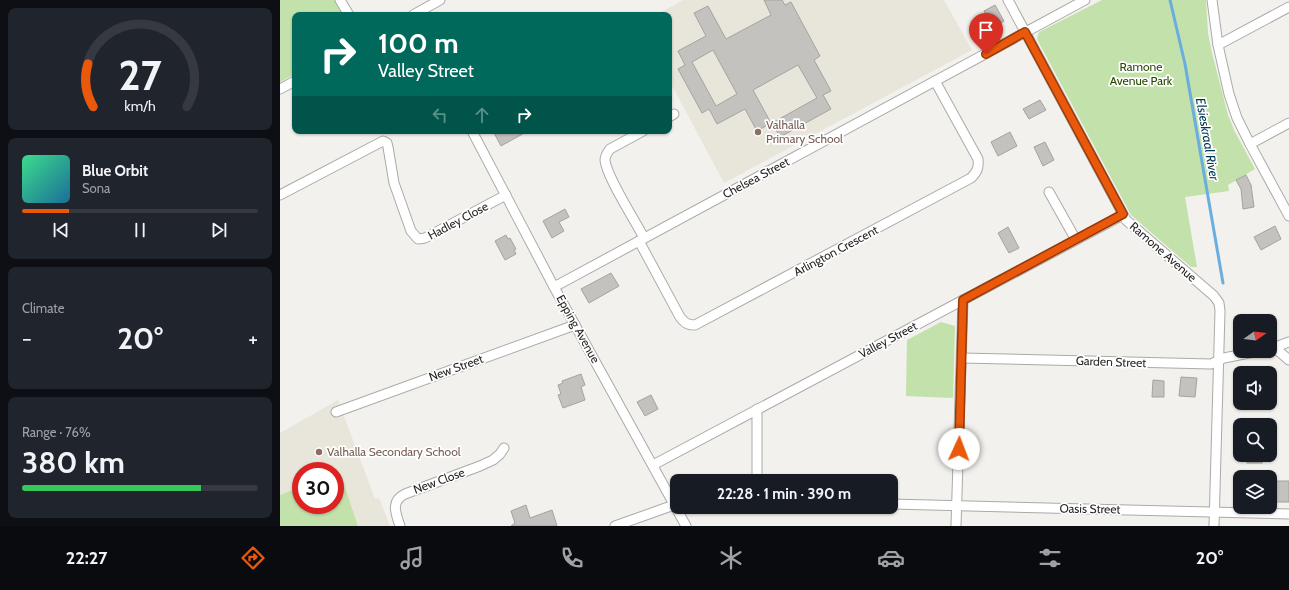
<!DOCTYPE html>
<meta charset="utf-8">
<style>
:root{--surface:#171b24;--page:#20242c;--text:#f1f3f6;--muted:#9ea1a6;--line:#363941;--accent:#ea580c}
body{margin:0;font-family:Cabin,sans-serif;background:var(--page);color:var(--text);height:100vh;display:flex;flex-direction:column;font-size:15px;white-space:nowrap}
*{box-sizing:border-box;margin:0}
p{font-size:13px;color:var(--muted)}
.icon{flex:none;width:22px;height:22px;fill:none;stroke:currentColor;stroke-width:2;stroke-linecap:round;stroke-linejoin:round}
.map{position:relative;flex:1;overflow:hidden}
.sheet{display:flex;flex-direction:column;gap:8px;padding:8px;background:#0d0f14;width:280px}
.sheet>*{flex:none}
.hud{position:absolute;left:12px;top:12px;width:380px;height:122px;border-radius:8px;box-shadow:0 1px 3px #0004;background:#00695c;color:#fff;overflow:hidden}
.needle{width:26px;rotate:76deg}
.buttons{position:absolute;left:953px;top:314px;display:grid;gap:8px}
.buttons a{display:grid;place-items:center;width:44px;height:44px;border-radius:8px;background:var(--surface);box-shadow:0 1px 3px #0004;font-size:20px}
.speed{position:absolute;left:12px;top:462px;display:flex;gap:8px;font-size:20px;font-weight:700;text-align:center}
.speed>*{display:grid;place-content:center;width:52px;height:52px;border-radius:50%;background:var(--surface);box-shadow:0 1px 3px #0004;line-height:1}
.speed .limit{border:6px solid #d22;background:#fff;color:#111}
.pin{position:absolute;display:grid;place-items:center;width:34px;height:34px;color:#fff;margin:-41px -17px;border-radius:50% 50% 50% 0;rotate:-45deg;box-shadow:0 0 4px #0007}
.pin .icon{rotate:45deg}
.me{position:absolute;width:44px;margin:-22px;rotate:2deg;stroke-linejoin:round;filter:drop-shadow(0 0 3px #0008)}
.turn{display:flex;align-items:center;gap:14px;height:84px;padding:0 20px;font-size:18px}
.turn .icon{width:52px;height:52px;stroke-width:2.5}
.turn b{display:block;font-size:28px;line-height:34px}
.lanes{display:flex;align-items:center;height:38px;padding:0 20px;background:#0003;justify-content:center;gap:20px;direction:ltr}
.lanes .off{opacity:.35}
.big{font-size:30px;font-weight:700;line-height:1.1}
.sheet .widget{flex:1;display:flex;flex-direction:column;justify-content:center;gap:6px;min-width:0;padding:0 14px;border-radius:8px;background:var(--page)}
.sheet .dial{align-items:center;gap:0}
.dial svg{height:104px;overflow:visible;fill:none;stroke:var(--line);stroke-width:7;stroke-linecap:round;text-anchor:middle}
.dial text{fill:var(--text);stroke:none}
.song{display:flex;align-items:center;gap:12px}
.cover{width:48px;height:48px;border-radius:6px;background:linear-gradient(135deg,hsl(150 70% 55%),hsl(200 70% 35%))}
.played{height:4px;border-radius:2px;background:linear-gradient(90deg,var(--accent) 20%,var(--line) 20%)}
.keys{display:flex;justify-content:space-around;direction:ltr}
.heat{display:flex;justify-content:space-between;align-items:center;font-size:22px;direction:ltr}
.charge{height:6px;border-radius:3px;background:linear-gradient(90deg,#34c759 76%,var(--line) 0)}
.trip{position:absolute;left:390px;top:474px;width:228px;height:40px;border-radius:8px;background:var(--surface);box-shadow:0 1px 3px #0004;font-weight:700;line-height:40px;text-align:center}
.dock{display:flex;height:64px;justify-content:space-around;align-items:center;background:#090b0e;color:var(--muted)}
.dock .icon{width:28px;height:28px}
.dock .active{color:var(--accent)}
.dock b{font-size:18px;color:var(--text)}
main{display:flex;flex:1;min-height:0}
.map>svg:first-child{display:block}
.built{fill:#e8e5da;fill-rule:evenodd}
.green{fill:#c2e1ab}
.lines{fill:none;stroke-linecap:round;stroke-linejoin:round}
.stream{stroke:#6aaddf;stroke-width:3}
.building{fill:#c3c2be;stroke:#a4a3a0;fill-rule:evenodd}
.minor-casing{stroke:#abaaa7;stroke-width:11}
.minor{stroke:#fff;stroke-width:9}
.route-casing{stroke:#983908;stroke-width:10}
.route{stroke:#ea580c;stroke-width:7}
.education-dot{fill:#8d6e63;stroke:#fff;stroke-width:1.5}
.labels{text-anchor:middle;stroke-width:3.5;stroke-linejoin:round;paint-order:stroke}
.park-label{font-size:12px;fill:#294900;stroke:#fff}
.education-label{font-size:12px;fill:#785e54;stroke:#fff;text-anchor:start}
.street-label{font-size:12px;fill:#282726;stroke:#fff}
.water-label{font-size:13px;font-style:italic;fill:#003656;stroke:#fff}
</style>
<main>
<section class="sheet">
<div class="widget dial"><svg viewBox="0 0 100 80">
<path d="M14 69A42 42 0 1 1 86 69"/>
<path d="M14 69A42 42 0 0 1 10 36" stroke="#ea580c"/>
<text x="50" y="56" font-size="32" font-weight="700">27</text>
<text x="50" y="72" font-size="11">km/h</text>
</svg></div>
<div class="widget">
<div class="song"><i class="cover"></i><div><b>Blue Orbit</b><p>Sona</p></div></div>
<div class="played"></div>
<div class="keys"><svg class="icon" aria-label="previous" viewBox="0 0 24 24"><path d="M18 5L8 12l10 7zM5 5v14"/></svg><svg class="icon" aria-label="pause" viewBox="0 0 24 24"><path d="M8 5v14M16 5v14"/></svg><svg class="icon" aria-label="next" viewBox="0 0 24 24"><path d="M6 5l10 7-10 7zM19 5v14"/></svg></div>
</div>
<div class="widget"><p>Climate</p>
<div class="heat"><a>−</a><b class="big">20°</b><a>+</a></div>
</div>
<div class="widget"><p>Range · 76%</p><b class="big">380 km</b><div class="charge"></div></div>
</section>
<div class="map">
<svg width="1009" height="526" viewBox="0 0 1009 526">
<rect width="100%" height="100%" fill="#f2f1ed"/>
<g class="built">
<path d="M403,0h261l28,50 -248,133 -55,-103v-65h-13z"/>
<path d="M58,400l37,99 4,-1 11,28h-110v-93zM21,471h34v34h-34z"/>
</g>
<g class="green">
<path d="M0,0h55l9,15h-49v59l-15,8z"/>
<path d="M822,0h104l2,33 4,20 16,62 6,15 21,39 -27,16 1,6 -44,6 12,70h-6l-60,-52 -93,-174 -1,-3 2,-6z"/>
<path d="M661,322l14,4 -2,72 -47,-2 1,-56z"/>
<path d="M60,473l18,53h-78v-31l21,-8v18h34v-30z"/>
</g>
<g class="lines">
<path class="stream" d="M890,0l15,64 38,219"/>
</g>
<g class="building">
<path d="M484,0h18l3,5 6,-3 29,54 -6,4 17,31 -8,4 8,14 -51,28 -8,-14 45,-25 -19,-33 -45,25 18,33 -14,8 -12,-22 -28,15 -8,-15 -7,4 -24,-44 7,-4 -7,-14 28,-15 -12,-23 14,-7 18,33 45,-24zM433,50l24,44 -21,12 -24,-44z"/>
<path d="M715,5l9,16 -11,6 -9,-16z"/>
<path d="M760,100l6,10 -17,9 -6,-10z"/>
<path d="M213,131h35l-27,15z"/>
<path d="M730,132l7,14 -19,10 -7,-14z"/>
<path d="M765,142l9,18 -11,6 -9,-19z"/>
<path d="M966,175l5,10 3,22 -11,2 -2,-20 -5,-9z"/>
<path d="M285,209l4,8 -10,5 5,9 -12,7 -9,-17z"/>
<path d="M995,226l6,13 -20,11 -7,-13z"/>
<path d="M728,227l11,21 -10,5 -11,-20z"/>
<path d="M226,235l2,4 2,-1 6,11 -2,1 2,4 -11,6 -10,-19z"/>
<path d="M331,273l8,13 -30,17 -8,-14z"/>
<path d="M301,374l4,11 -4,2 4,13 -22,8 -5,-13 3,-1 -3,-9 5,-2 -1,-2z"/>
<path d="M901,377l16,1 -2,19 -16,-1z"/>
<path d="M873,380l11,1v16h-12z"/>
<path d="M371,395l7,14 -13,7 -8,-14z"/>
<rect x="967" y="455" width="15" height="8"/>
<path d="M994,481h15v21h-16z"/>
<path d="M246,505l4,13 22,-8 5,16h-46l4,-3 -4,-12z"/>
</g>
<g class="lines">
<g class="minor-casing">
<g id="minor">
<path d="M60,0l9,15"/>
<path d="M728,0l118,220 88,76 5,7 1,8 -6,215"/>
<path d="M932,0l6,45 11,49 8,24 13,26 39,72"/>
<path d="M133,15l27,-15"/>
<path d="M938,45l71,-38"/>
<path d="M0,89l15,-8"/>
<path d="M389,117l5,-3"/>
<path d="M192,131l82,156 132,239"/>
<path d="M363,131l-33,18c-3,4 -5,7 -5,11 1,16 31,62 39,78"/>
<path d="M970,144l39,-21"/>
<path d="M769,192l27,48"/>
<path d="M0,195l103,-54 4,2 1,4 6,36 17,48 7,8 7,-1 81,-43"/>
<path d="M359,241l41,76c5,6 7,8 15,8l276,-147c6,-6 8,-10 7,-19l-43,-78"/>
<path d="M274,287l531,-287"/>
<path d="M995,348l14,12"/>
<path d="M990,349l19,-7"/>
<path d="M682,358l249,6 13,-6 35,-7"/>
<path d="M56,412l239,-87"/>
<path d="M373,465l470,-250"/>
<path d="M477,481v-72"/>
<path d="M611,504l398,10"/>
<path d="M120,526c-4,-12 -10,-25 5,-32l75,-28 13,-6 7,-6 4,-6"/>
<path d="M335,526l59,-21"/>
<path d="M676,526l7,-226"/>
</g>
</g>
<use href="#minor" class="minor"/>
</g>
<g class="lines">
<g class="route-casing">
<path id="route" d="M679,449l4,-149 160,-86 -98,-182 -39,22"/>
</g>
<use href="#route" class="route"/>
</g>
<g class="education-dot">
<circle cx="478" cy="132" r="4"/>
<circle cx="39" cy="452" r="4"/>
</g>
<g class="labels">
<g class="park-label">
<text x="861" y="71">Ramone<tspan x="861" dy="14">Avenue Park</tspan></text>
</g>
<g class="education-label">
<text x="486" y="129">Valhalla<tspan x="486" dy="14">Primary School</tspan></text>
<text x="47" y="456">Valhalla Secondary School</text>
</g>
<g class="street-label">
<text transform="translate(476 178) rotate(-28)" y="4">Chelsea Street</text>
<text transform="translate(178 221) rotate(-28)" y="4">Hadley Close</text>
<text transform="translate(556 251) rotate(-28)" y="4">Arlington Crescent</text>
<text transform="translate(883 252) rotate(41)" y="4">Ramone Avenue</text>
<text transform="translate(298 329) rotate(61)" y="4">Epping Avenue</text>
<text transform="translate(608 340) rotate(-28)" y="4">Valley Street</text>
<text transform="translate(831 362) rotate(2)" y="4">Garden Street</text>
<text transform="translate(176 368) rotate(-20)" y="4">New Street</text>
<text transform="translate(159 481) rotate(-20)" y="4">New Close</text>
<text transform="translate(810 509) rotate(1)" y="4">Oasis Street</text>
</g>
<g class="water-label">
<text transform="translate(928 139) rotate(80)" y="5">Elsieskraal River</text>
</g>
</g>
</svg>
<div class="buttons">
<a><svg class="needle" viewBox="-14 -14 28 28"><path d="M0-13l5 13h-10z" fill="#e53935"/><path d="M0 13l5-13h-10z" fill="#9ea1a6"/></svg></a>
<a><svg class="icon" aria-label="sound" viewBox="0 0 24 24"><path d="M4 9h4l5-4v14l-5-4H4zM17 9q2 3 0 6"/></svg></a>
<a><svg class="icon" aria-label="search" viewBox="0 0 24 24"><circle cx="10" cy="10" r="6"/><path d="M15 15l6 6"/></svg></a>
<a><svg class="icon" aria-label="layers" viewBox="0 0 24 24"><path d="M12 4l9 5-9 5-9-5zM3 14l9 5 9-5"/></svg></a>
</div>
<div class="speed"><div class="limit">30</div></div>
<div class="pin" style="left:706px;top:54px;background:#d93025"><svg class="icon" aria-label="arrive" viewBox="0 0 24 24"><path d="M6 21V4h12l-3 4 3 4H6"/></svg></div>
<svg class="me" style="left:679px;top:449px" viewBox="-20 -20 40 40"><circle r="19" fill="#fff"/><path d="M0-13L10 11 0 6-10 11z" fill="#ea580c"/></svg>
<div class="trip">22:28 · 1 min · 390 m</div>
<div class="hud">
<div class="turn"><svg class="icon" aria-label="right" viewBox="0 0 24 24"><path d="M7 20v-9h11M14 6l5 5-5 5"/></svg><div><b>100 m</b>Valley Street</div></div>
<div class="lanes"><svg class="icon off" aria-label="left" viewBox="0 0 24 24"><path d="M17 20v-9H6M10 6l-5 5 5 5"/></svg><svg class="icon off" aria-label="ahead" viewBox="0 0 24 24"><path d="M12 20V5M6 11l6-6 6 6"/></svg><svg class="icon" aria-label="right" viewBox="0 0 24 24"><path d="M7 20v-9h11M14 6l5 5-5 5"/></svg></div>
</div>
</div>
</main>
<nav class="dock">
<b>22:27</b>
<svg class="icon active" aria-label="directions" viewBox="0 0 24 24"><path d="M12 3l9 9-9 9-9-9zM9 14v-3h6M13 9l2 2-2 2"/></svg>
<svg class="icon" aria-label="music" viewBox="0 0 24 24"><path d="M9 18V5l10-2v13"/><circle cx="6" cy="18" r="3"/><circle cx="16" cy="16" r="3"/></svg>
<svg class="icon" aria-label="phone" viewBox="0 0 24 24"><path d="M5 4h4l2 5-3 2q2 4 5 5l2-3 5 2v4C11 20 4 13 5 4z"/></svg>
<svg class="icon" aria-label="climate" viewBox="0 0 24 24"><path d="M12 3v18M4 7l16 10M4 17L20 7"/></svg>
<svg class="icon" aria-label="car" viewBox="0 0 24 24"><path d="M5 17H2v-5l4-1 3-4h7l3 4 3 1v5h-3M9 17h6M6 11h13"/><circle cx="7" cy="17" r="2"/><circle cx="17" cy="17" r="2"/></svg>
<svg class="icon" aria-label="filters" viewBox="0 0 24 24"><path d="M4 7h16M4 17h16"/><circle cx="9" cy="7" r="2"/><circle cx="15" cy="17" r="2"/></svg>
<b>20°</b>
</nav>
